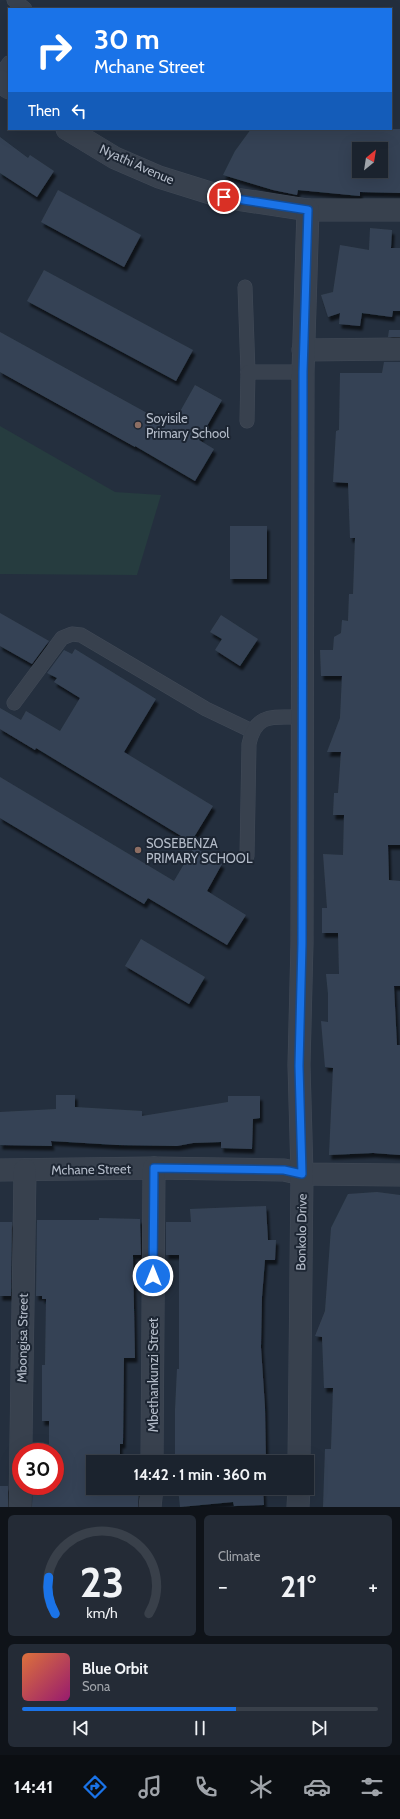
<!DOCTYPE html>
<meta charset="utf-8">
<style>
:root{--surface:#1b232e;--page:#242b36;--text:#f1f3f6;--muted:#a0a4aa;--line:#39404a;--accent:#1a73e8}
body{margin:0;font-family:Cabin,sans-serif;background:var(--page);color:var(--text);height:100vh;display:flex;flex-direction:column;font-size:15px;white-space:nowrap}
*{box-sizing:border-box;margin:0}
p{font-size:13px;color:var(--muted)}
.icon{flex:none;width:22px;height:22px;fill:none;stroke:currentColor;stroke-width:2;stroke-linecap:round;stroke-linejoin:round}
.map{position:relative;height:1507px;overflow:hidden}
.side{display:flex;flex-direction:column;gap:8px;padding:8px;background:#0f1319;flex:1}
.side>*{flex:none}
.top-card{position:absolute;left:8px;top:8px;width:384px;height:122px;border-radius:0px;box-shadow:0 4px 16px #0002,0 0 0 1px var(--line);background:#1a73e8;color:#fff;overflow:hidden}
.needle{width:26px;rotate:30deg}
.buttons{position:absolute;left:352px;top:142px;display:grid;gap:8px}
.buttons a{display:grid;place-items:center;width:36px;height:36px;border-radius:0px;background:var(--surface);box-shadow:0 4px 16px #0002,0 0 0 1px var(--line);font-size:20px}
.speed{position:absolute;left:12px;top:1443px;display:flex;gap:8px;font-size:20px;font-weight:700;text-align:center}
.speed>*{display:grid;place-content:center;width:52px;height:52px;border-radius:50%;background:var(--surface);box-shadow:0 4px 16px #0002,0 0 0 1px var(--line);line-height:1}
.speed .limit{border:6px solid #d22;background:#fff;color:#111}
.pin{position:absolute;display:grid;place-items:center;width:34px;height:34px;color:#fff;margin:-17px;border:2px solid #fff;border-radius:50%;box-shadow:0 1px 4px #0007}
.me{position:absolute;width:44px;margin:-22px;rotate:0deg;stroke-linejoin:round;filter:drop-shadow(0 0 3px #0008)}
.turn{display:flex;align-items:center;gap:14px;height:84px;padding:0 20px;font-size:18px}
.turn .icon{width:52px;height:52px;stroke-width:2.5}
.turn b{display:block;font-size:28px;line-height:34px}
.then{display:flex;align-items:center;height:38px;padding:0 20px;background:#0003;gap:8px;font-size:15px}
.big{font-size:30px;font-weight:700;line-height:1.1}
.side .tile{flex:1;display:flex;flex-direction:column;justify-content:center;gap:6px;min-width:0;padding:0 14px;border-radius:6px;background:var(--page)}
.side .dial{align-items:center;gap:0}
.dial svg{height:104px;overflow:visible;fill:none;stroke:var(--line);stroke-width:7;stroke-linecap:round;text-anchor:middle}
.dial text{fill:var(--text);stroke:none}
.song{display:flex;align-items:center;gap:12px}
.cover{width:48px;height:48px;border-radius:6px;background:linear-gradient(135deg,hsl(20 70% 55%),hsl(320 70% 35%))}
.played{height:4px;border-radius:2px;background:linear-gradient(90deg,var(--accent) 60%,var(--line) 60%)}
.keys{display:flex;justify-content:space-around;direction:ltr}
.heat{display:flex;justify-content:space-between;align-items:center;font-size:22px;direction:ltr}
.side .tiles{flex:1;display:grid;gap:8px;grid-template-columns:1fr 1fr}
.tile:last-child{grid-column:span 2}
.trip{position:absolute;left:86px;top:1455px;width:228px;height:40px;border-radius:0px;background:var(--surface);box-shadow:0 4px 16px #0002,0 0 0 1px var(--line);font-weight:700;line-height:40px;text-align:center}
.tabs{display:flex;height:64px;justify-content:space-around;align-items:center;background:#0b0e12;color:var(--muted)}
.tabs .icon{width:28px;height:28px}
.tabs .on{color:var(--accent)}
.tabs b{font-size:18px;color:var(--text)}
.map>svg:first-child{display:block}
.green{fill:#263c3f}
.building{fill:#364354;fill-rule:evenodd;filter:url(#shadow)}
.lines{fill:none;stroke-linecap:round;stroke-linejoin:round}
.lane-casing{stroke:#414a57;stroke-width:15}
.street-casing{stroke:#414a57;stroke-width:23}
.lane{stroke:#38414e;stroke-width:14}
.street{stroke:#38414e;stroke-width:22}
.route-casing{stroke:#114b97;stroke-width:10}
.route{stroke:#1a73e8;stroke-width:7}
.education-dot{fill:#8d6e63;stroke:#1d2633;stroke-width:1.5}
.labels{text-anchor:middle;stroke-width:4;stroke-linejoin:round;paint-order:stroke}
.street-label{font-size:13px;fill:#b4bcc9;stroke:#1d2633}
.poi-label{font-size:13px;fill:#b4bcc9;stroke:#1d2633;text-anchor:start}
</style>
<div class="map">
<svg width="400" height="1507" viewBox="0 0 400 1507">
<defs>
<filter id="shadow"><feDropShadow dx="2.5" dy="4.5" stdDeviation="1" flood-color="#0009"/></filter>
</defs>
<rect width="100%" height="100%" fill="#242f3e"/>
<path class="green" d="M0,426l115,66 46,3 -24,80 -137,-1z"/>
<g class="building">
<path d="M251,129h149v64l-40,-1v4l-62,-6 -1,5 -24,-5 -50,-15 12,-24zM359,149h22v22h-22z"/>
<path d="M0,137l28,21 2,-3 24,16 -17,26 -37,-24z"/>
<path d="M58,190l83,45 -17,32 -83,-45z"/>
<path d="M370,228l22,2 -1,18h9v63h-7l-1,6 -30,-4 -2,13 -21,-2 1,-11 -12,4 -7,-22 12,-3 7,-47 29,5z"/>
<path d="M44,270l149,80 -17,31 -149,-80z"/>
<path d="M389,330h11v7h-12z"/>
<path d="M0,332l167,92 1,-2 5,2 22,-39 27,15 -23,40 15,9 -19,32 -60,-35v1l-135,-75z"/>
<path d="M384,362h16v483h-12l1,35 11,1v105h-6l3,59h3v110l-27,-2 -44,2 4,-87 -8,-1 -4,-46 7,1v-28l-2,-20h13l-1,-41h-16v-25h5l-4,-54 20,1 1,-40h-11l1,-22h4l3,-41h-14l13,-34 2,-42h-21l-1,-26h13l1,-13 7,-4 1,-13 6,1 1,-27h4l2,-56h-5l-2,-55 -15,-1 3,-51 3,-1 1,-57h42z"/>
<rect x="230" y="526" width="37" height="53"/>
<path d="M0,613l49,28 -17,23 -32,-18z"/>
<path d="M221,615l37,24 -18,27 -25,-16 7,-11 -12,-7z"/>
<path d="M75,649l81,50 -32,53 89,54 -22,36 -155,-94 -1,2 -35,-21v-21l21,12 5,-9 34,20 20,-33 -26,-16 3,-4 -10,-5 17,-23 8,4z"/>
<path d="M0,777l174,104 20,-34 28,17 -15,27 39,24 -19,30 -79,-47 -4,6 -144,-86z"/>
<path d="M141,939l64,38 -16,27 -64,-38z"/>
<path d="M56,1095h19v12l67,4v5l86,-14v-6h32v22l-7,1 -1,30 -31,-1v-6l-28,1 -16,3 -60,-1 -66,-4 1,5 -52,-1v-33l56,-3z"/>
<path d="M377,1192l23,3v312h-77l2,-58h6l2,-61h-9l-2,-51 -7,-1 10,-25 6,-83 17,-34z"/>
<path d="M266,1206l2,34h8l-1,20h-10l-3,37 -1,50 4,60 1,55h-91v-52l2,-41h2v-114h-13v-33h25l-1,-13z"/>
<path d="M99,1218l41,1 1,36h-8l2,103h-11l-1,86h-3v18h-27v26h46l-1,19h-106l1,-21h22v-34h-6v-31h-7v-56h3l1,-66h-4v-3h-6l1,-76h62z"/>
<path d="M0,1222h12l-1,74h-11z"/>
<rect x="0" y="1486" width="8" height="21"/>
<path d="M178,1488h85l1,17 -30,1 -1,-4 -53,5z"/>
</g>
<g class="lines">
<g class="lane-casing">
<g id="lane">
<path d="M14,0l11,9"/>
<path d="M0,76l9,-13"/>
<path d="M245,287l3,85"/>
<path d="M247,421l1,-49h55"/>
<path d="M14,703l48,-65 10,-4 9,1 125,74 46,22"/>
<path d="M247,856l2,-112c7,-33 26,-26 53,-27"/>
</g>
</g>
<g class="street-casing">
<g id="street">
<path d="M0,81l9,7"/>
<path d="M67,129l48,29 44,19 64,20 85,13h92"/>
<path d="M303,350l97,-1"/>
<path d="M0,1170l154,-2 130,2 18,4 98,1"/>
<path d="M152,1462l2,-294"/>
<path d="M299,1462l3,-288 -3,-109 3,-122 1,-571 5,-162"/>
<path d="M20,1507l5,-337"/>
<path d="M150,1507l2,-19"/>
<path d="M298,1507l1,-19"/>
</g>
</g>
<use href="#lane" class="lane"/>
<use href="#street" class="street"/>
</g>
<g class="lines">
<g class="route-casing">
<path id="route" d="M153,1276l1,-108 130,2 18,4 -3,-108 3,-123 1,-571 5,-162 -84,-13"/>
</g>
<use href="#route" class="route"/>
</g>
<g class="education-dot">
<circle cx="138" cy="425" r="4"/>
<circle cx="138" cy="850" r="4"/>
</g>
<g class="labels">
<g class="street-label">
<text transform="translate(137 164) rotate(24)" y="5">Nyathi Avenue</text>
<text transform="translate(91 1169) rotate(-1)" y="5">Mchane Street</text>
<text transform="translate(301 1232) rotate(-89)" y="5">Bonkolo Drive</text>
<text transform="translate(22 1338) rotate(-89)" y="5">Mbongisa Street</text>
<text transform="translate(153 1375) rotate(-90)" y="5">Mbethankunzi Street</text>
</g>
<g class="poi-label">
<text x="146" y="423">Soyisile<tspan x="146" dy="15">Primary School</tspan></text>
<text x="146" y="848">SOSEBENZA<tspan x="146" dy="15">PRIMARY SCHOOL</tspan></text>
</g>
</g>
</svg>
<div class="buttons">
<a><svg class="needle" viewBox="-14 -14 28 28"><path d="M0-13l5 13h-10z" fill="#e53935"/><path d="M0 13l5-13h-10z" fill="#a0a4aa"/></svg></a>
</div>
<div class="speed"><div class="limit">30</div></div>
<div class="pin" style="left:224px;top:197px;background:#d93025"><svg class="icon" aria-label="arrive" viewBox="0 0 24 24"><path d="M6 21V4h12l-3 4 3 4H6"/></svg></div>
<svg class="me" style="left:153px;top:1276px" viewBox="-20 -20 40 40"><circle r="17" fill="#1a73e8" stroke="#fff" stroke-width="3"/><path d="M0-11L8 9 0 5-8 9z" fill="#fff"/></svg>
<div class="trip">14:42 · 1 min · 360 m</div>
<div class="top-card">
<div class="turn"><svg class="icon" aria-label="right" viewBox="0 0 24 24"><path d="M7 20v-9h11M14 6l5 5-5 5"/></svg><div><b>30 m</b>Mchane Street</div></div>
<div class="then">Then<svg class="icon" aria-label="left" viewBox="0 0 24 24"><path d="M17 20v-9H6M10 6l-5 5 5 5"/></svg></div>
</div>
</div>
<section class="side">
<div class="tiles">
<div class="tile dial"><svg viewBox="0 0 100 80">
<path d="M14 69A42 42 0 1 1 86 69"/>
<path d="M14 69A42 42 0 0 1 9 41" stroke="#1a73e8"/>
<text x="50" y="56" font-size="32" font-weight="700">23</text>
<text x="50" y="72" font-size="11">km/h</text>
</svg></div>
<div class="tile"><p>Climate</p>
<div class="heat"><a>−</a><b class="big">21°</b><a>+</a></div>
</div>
<div class="tile">
<div class="song"><i class="cover"></i><div><b>Blue Orbit</b><p>Sona</p></div></div>
<div class="played"></div>
<div class="keys"><svg class="icon" aria-label="previous" viewBox="0 0 24 24"><path d="M18 5L8 12l10 7zM5 5v14"/></svg><svg class="icon" aria-label="pause" viewBox="0 0 24 24"><path d="M8 5v14M16 5v14"/></svg><svg class="icon" aria-label="next" viewBox="0 0 24 24"><path d="M6 5l10 7-10 7zM19 5v14"/></svg></div>
</div>
</div>
</section>
<nav class="tabs">
<b>14:41</b>
<svg class="icon on" aria-label="directions" viewBox="0 0 24 24"><path d="M12 3l9 9-9 9-9-9zM9 14v-3h6M13 9l2 2-2 2"/></svg>
<svg class="icon" aria-label="music" viewBox="0 0 24 24"><path d="M9 18V5l10-2v13"/><circle cx="6" cy="18" r="3"/><circle cx="16" cy="16" r="3"/></svg>
<svg class="icon" aria-label="phone" viewBox="0 0 24 24"><path d="M5 4h4l2 5-3 2q2 4 5 5l2-3 5 2v4C11 20 4 13 5 4z"/></svg>
<svg class="icon" aria-label="climate" viewBox="0 0 24 24"><path d="M12 3v18M4 7l16 10M4 17L20 7"/></svg>
<svg class="icon" aria-label="car" viewBox="0 0 24 24"><path d="M5 17H2v-5l4-1 3-4h7l3 4 3 1v5h-3M9 17h6M6 11h13"/><circle cx="7" cy="17" r="2"/><circle cx="17" cy="17" r="2"/></svg>
<svg class="icon" aria-label="filters" viewBox="0 0 24 24"><path d="M4 7h16M4 17h16"/><circle cx="9" cy="7" r="2"/><circle cx="15" cy="17" r="2"/></svg>
</nav>
